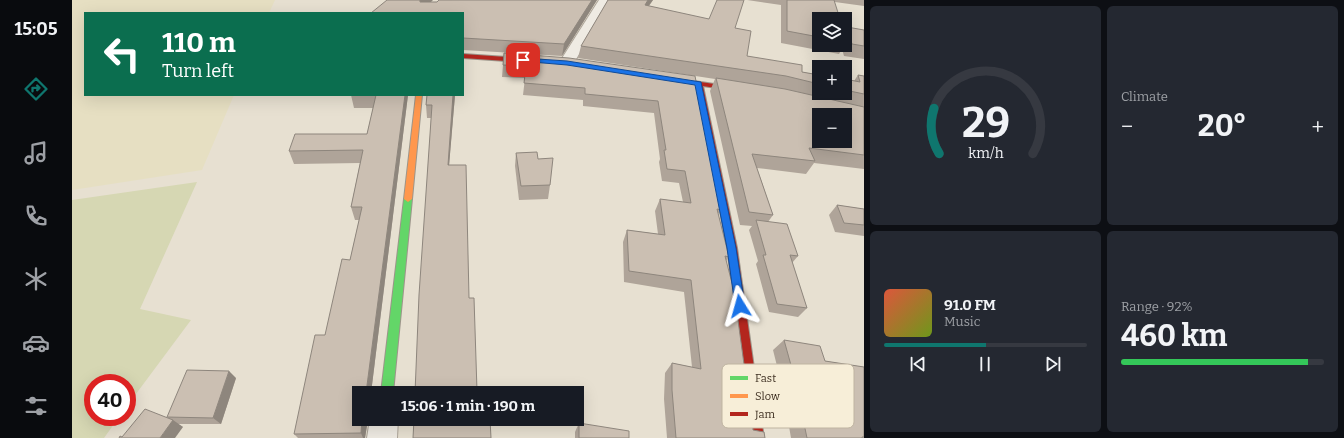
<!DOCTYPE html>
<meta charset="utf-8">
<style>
:root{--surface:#171b24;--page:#242831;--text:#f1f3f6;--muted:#9ea1a6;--line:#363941;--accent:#0f766e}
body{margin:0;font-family:Bitter,serif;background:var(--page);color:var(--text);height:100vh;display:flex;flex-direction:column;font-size:15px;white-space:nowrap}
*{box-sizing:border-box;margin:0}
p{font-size:13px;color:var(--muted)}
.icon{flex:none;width:22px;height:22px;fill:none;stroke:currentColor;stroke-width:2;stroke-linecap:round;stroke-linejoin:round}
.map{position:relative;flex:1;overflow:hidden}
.sheet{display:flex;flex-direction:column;gap:6px;padding:6px;background:#0d0f14;width:480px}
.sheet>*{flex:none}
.banner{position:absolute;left:12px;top:12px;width:380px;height:84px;border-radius:0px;box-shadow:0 4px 16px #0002;background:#0b6e4f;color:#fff;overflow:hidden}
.tools{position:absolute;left:740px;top:12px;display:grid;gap:8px}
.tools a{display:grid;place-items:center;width:40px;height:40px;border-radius:0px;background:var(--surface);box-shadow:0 4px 16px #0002;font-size:20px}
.speed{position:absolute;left:12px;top:374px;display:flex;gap:8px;font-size:20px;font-weight:700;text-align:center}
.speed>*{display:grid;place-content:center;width:52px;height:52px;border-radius:50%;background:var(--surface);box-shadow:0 4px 16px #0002;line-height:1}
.speed .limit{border:6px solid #d22;background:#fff;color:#111}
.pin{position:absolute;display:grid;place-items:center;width:34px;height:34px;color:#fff;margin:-17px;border-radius:8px;box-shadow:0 2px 6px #0006}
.me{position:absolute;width:44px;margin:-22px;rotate:352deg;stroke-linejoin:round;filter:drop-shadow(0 0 3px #0008)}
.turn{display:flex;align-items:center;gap:14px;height:84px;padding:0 12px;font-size:18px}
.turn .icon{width:52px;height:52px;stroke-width:2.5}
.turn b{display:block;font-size:28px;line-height:34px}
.big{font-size:30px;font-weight:700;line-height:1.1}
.sheet .widget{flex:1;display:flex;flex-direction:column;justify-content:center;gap:6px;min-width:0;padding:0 14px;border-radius:6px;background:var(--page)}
.sheet .dial{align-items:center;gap:0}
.dial svg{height:104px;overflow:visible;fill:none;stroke:var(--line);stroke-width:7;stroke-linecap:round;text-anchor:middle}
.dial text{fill:var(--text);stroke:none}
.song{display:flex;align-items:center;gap:12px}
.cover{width:48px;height:48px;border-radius:6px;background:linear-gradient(135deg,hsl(10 70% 55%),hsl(80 70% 35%))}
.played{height:4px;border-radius:2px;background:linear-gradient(90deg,var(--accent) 50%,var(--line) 50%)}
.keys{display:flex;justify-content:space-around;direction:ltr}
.heat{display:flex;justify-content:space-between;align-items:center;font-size:22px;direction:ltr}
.charge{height:6px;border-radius:3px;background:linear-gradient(90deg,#34c759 92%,var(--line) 0)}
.sheet .tiles{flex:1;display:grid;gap:6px;grid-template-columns:repeat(2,1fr)}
.trip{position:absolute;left:280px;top:386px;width:232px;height:40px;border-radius:0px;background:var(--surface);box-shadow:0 4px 16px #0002;font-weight:700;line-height:40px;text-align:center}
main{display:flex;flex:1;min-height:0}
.dock{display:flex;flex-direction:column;width:72px;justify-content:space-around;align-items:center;background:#090b0e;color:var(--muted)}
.dock .icon{width:28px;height:28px}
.dock .on{color:var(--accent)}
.dock b{font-size:18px;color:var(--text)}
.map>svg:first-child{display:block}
.farmland{fill:#e6dfc2}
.green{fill:#d6d7b3}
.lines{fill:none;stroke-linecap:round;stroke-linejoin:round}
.street-casing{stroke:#ada599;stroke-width:2}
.fast-casing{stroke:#9c958a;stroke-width:2}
.slow-casing{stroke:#9c958a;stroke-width:2}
.jam-casing{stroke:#9c958a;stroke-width:2}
.street{fill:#efebe3;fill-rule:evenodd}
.fast{fill:#63d668;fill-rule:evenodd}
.slow{fill:#ff974d;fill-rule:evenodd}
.jam{fill:#b3261e;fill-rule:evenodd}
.wall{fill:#afa499}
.shaded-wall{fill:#8e867d}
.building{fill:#cbbfb2;stroke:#8e867d;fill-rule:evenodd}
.route{fill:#1a73e8;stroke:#114b97}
.key{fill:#f7eed8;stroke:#bfb4a1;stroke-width:1}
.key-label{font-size:11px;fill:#3d2e20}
</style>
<main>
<nav class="dock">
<b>15:05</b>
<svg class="icon on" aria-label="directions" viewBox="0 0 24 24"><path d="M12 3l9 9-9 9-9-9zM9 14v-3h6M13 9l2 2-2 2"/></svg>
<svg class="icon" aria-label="music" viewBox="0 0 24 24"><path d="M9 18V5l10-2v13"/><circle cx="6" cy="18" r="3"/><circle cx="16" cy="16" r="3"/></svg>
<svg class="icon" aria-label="phone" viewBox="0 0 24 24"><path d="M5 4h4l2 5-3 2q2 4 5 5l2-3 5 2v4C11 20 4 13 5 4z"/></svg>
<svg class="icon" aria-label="climate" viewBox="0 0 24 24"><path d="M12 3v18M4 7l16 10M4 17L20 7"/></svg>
<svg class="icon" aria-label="car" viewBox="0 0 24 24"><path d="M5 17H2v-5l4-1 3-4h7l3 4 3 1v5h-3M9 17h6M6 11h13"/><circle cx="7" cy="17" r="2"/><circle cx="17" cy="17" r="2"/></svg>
<svg class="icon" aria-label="filters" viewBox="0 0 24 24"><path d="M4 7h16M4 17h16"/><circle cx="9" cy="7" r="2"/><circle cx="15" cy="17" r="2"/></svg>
</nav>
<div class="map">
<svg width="792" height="438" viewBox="0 0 792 438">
<rect width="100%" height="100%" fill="#e7e0d1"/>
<path class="farmland" d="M0,0h203l-6,13h-184v82h149l-32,75 -130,20z"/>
<path class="green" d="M125,182l-57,127 51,11 -64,86v-23h-34v34h26l-15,21h-32v-238z"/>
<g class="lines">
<g class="street-casing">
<g id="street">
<path d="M527,0h12l-39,66 -5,2 -5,-2 -3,-3z"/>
<path d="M298,419h28l-1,19h-30z"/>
</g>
</g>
<g class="fast-casing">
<path id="fast" d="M336,196l4,3 -19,194h-12l23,-194z"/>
</g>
<g class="slow-casing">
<path id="slow" d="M344,95h6l-10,104 -4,3 -4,-3z"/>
</g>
<g class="jam-casing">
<g id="jam">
<path d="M391,54l71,5 3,2 -3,2 -71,-5z"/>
<path d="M595,77l74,11 3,2 -3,2 -38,-6 34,162 27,190h-12l-25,-190 -31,-163 -31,-5 -1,-1z"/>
</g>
</g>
<use href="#street" class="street"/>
<use href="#fast" class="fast"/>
<use href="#slow" class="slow"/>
<use href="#jam" class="jam"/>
</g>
<g class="wall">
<path d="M525,0l-35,56 -99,-6v-37l-32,-11z"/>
<path d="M536,0h45l-4,6 86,22 12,28 55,16 17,3v18h26v-14l9,2 4,-6 6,1v93l-50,-6 -8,11 -49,-6 16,47 -5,7 30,34 -6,7 15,45 -9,9 -29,-5 -13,-48 2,-3 -9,-31 3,-4 -12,-1 -30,-134 5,-12 -137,-21 3,-12z"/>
<path d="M675,0h117v6l-29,-4 -16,17v26h26v-14l2,-4 17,3v29l-20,-3 -2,-7 -3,5 -58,-11v-38z"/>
<path d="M432,53l191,23 26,134 -3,4 11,43 -3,4 27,169 12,8h-98l-3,-39 1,-26 7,-10 20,4 -8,-75 -60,-10 -1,-40 4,-12 31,4 -3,-23 5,-12 23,3 -4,-19 -17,-2 -3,-19 1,-3 -6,-46 -71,-7v-6l-60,-5 2,-17 -23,-1z"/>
<path d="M279,95h57l-37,298h-12v26h9l-3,19h-67l-4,-4 31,-99 25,-75 9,-40h-4l-4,-13 9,-44 -66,1 -5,-13 78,-17 6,-26h-19z"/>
<path d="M355,95h28l-6,70 -34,228 16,-275h-4l-1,-13z"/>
<path d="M444,153l22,6 12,26 -2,14 -29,1 -4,-34z"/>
<path d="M765,205l27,4v27l-29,-4 -6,-17z"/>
<path d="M712,340l41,21 39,6v71h-73l-9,-52 -9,-36z"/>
<path d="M164,378l-15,46h-43l5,3 -61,10 48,-18 -3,-2z"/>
<path d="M507,423l50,15h-54v-6z"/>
</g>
<g class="shaded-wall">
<path d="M348,0h13l-12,12z"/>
<path d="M520,0h5l-35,56 2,-12z"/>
<path d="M576,0h5l-12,16 4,-11z"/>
<path d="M333,95h3l-37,298h-5z"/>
<path d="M381,95h2l-7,83v-13z"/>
<path d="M157,371l7,7 -15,46 -8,-6z"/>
<path d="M290,419h6l-3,19h-2l-2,-5z"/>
<path d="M101,420l10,7 -8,11h-15z"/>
</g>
<g class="building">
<path d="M315,0h33v2h17l2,-2h153l-28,44 -101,-6v-25h-92z"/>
<path d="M536,0h40l-3,5 64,14 8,-19h27l-9,28 16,3 -4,25 55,9v7l17,3v9l-33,-8 -205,-30z"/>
<path d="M715,0h47l6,19h-21v18l-32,-6z"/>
<path d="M775,27l17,3v16l-12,-2z"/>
<path d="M773,35l2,7 -2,-1z"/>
<path d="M432,53l65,5 126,18 26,134 -4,-1 12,48 -4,-1 9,35 19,139 11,2 1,6h-89l-4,-48v-27l29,6 -10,-89 -62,-9 -2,-41 38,5 -5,-36 31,4 -6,-32 -18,-2 -3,-19h2l-8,-49 -73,-7v-6l-61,-5 2,-17 -23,-1z"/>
<path d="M786,75l6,1v18l-19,-4v-11l15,3z"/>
<path d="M644,78l69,11 79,18v48l-55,-7 6,13 -63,-7 21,61 -24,-3zM747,115h26v26h-26z"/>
<path d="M279,95h54l-39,298h-7v26h3l-1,14 -67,1 21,-99h10l17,-76 8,1 12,-53h-11l12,-57 -74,1 6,-17h72l9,-39z"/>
<path d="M355,95h26l-5,70h18l3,133h5l3,93h11l1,2h-74l4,-98 13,-190h-6z"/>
<path d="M465,152l1,7 15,-1 -3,27 -29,1 -5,-33z"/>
<path d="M765,205l27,4v16l-20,-2z"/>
<path d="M684,220l31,4 11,32 -8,-1 17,53 -30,-4 -14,-49h3z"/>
<path d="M712,340l36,6 5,15 39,6v70h-2v1h-55l-13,-62z"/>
<path d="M115,370l42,1 -16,47 -46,-1z"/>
<path d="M73,409l28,11 -13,18h-41l1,-2 2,1z"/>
<path d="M342,419h76l1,19h-78z"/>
<path d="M507,423l50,8v7h-50z"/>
</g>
<path class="route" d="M451,58l44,3 134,21 35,166 9,58 -1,4 -4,1 -4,-1 -1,-4 -8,-58 -32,-163 -128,-20 -47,-4 -1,-1z"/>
<rect x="650" y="364" width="132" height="64" rx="6" class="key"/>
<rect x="658" y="376" width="18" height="4" fill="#63d668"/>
<rect x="658" y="394" width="18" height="4" fill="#ff974d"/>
<rect x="658" y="412" width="18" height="4" fill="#b3261e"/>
<g class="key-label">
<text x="683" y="382">Fast</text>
<text x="683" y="400">Slow</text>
<text x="683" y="418">Jam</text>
</g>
</svg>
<div class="tools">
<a><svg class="icon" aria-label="layers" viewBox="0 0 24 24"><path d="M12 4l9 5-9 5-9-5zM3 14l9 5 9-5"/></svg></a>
<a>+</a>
<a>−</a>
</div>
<div class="speed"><div class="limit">40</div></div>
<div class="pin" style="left:451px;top:60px;background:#d93025"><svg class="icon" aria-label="arrive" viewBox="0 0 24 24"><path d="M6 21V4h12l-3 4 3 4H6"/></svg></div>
<svg class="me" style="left:668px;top:306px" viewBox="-20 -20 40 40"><path d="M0-17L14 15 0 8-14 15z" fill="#1a73e8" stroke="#fff" stroke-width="4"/></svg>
<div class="trip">15:06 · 1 min · 190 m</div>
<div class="banner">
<div class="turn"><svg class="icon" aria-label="left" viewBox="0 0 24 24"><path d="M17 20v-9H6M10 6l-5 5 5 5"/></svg><div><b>110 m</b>Turn left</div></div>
</div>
</div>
<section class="sheet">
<div class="tiles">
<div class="widget dial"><svg viewBox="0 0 100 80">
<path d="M14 69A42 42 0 1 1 86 69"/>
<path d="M14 69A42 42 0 0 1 10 34" stroke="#0f766e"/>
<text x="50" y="56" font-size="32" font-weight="700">29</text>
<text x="50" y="72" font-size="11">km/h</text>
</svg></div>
<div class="widget"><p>Climate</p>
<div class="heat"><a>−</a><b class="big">20°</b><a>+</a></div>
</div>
<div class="widget">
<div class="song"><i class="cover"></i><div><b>91.0 FM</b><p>Music</p></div></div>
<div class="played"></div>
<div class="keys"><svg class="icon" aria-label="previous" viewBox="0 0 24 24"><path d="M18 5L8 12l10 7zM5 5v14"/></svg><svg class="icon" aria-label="pause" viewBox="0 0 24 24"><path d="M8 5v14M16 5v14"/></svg><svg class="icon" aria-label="next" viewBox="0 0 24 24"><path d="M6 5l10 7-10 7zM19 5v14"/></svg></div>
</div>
<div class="widget"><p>Range · 92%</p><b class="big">460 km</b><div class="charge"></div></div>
</div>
</section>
</main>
